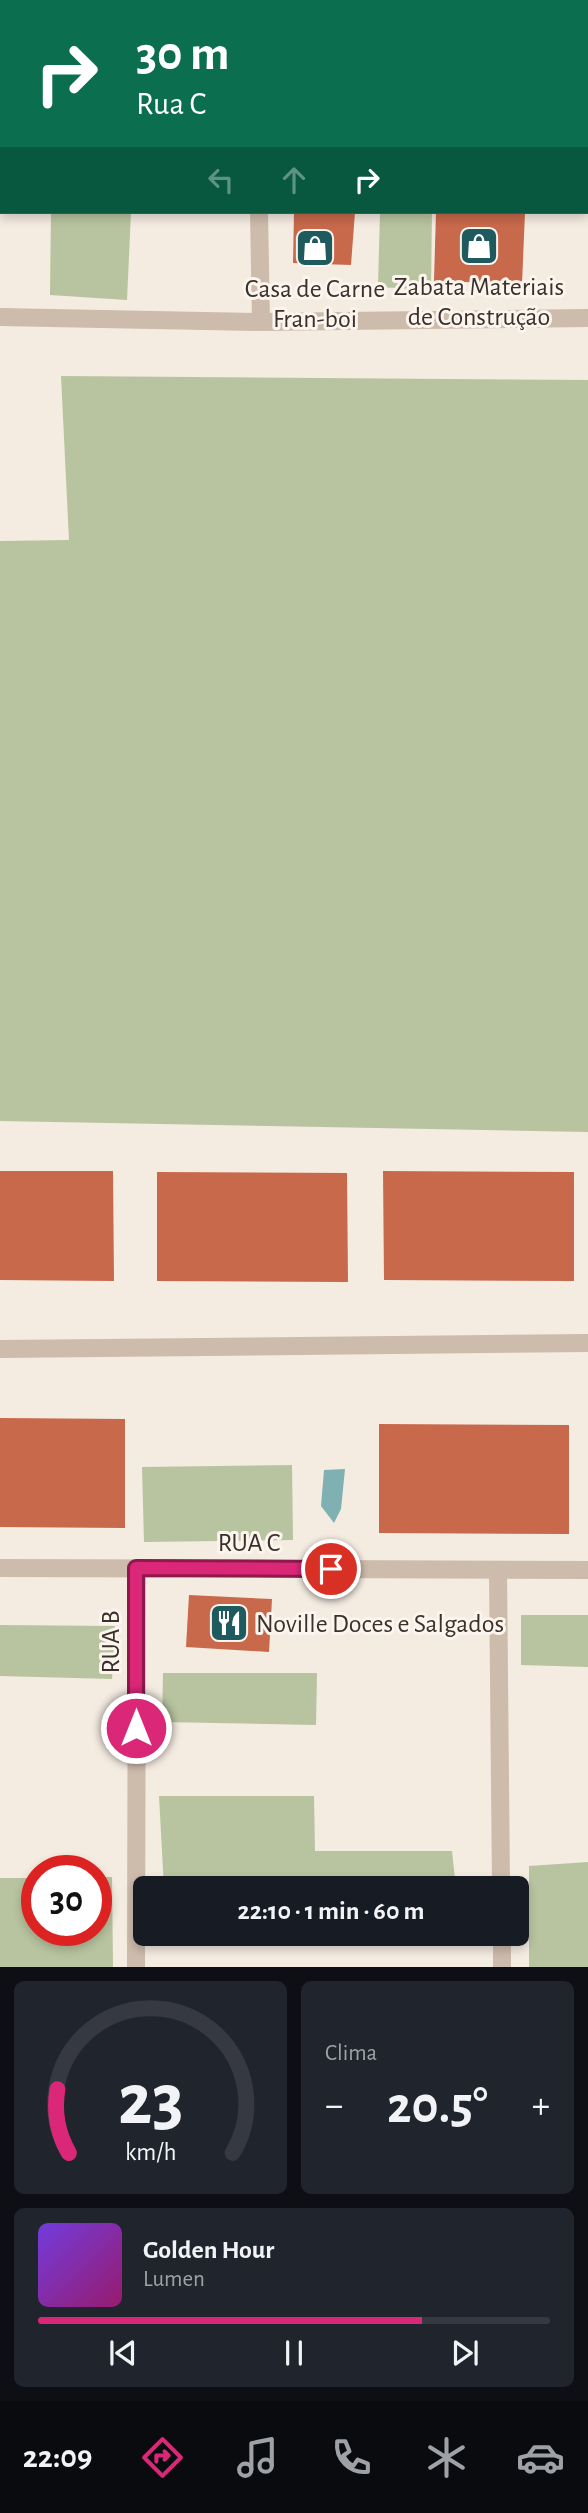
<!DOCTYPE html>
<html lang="pt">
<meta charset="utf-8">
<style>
:root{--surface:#171b24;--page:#20242c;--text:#f1f3f6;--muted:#9ea1a6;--line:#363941;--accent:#db2777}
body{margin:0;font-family:"Alegreya Sans",sans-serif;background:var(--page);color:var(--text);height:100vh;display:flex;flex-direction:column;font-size:26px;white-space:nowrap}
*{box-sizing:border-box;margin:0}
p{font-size:23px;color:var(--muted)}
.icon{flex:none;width:38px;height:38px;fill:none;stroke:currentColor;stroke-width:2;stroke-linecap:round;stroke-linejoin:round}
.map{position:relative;height:1967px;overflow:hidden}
.panel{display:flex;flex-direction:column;gap:14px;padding:14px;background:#0d0f14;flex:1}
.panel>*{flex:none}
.top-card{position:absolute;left:0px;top:0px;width:588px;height:214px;box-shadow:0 4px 10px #0003;background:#0b6e4f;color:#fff;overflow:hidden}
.speed{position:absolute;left:21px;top:1855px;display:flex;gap:14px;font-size:35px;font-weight:700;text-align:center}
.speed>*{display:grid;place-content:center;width:91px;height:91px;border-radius:50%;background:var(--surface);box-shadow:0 4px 10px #0003;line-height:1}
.speed .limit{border:10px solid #d22;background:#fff;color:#111}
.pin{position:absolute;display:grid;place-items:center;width:60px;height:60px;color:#fff;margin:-30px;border:4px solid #fff;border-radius:50%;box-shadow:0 2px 7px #0007}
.me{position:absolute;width:77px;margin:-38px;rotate:0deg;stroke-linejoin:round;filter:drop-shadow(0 0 5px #0008)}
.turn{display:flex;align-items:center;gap:24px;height:147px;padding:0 21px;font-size:32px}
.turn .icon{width:91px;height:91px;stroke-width:2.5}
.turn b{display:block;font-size:49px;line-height:60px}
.lanes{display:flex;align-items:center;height:66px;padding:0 21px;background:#0003;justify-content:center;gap:35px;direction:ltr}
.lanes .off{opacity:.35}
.big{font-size:52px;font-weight:600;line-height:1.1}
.panel .card{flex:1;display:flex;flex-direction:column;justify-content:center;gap:10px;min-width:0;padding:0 24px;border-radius:10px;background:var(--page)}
.panel .dial{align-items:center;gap:0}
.dial svg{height:182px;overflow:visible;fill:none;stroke:var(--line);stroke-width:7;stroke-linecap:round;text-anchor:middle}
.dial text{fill:var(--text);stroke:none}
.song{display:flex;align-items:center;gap:21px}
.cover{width:84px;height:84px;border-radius:10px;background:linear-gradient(135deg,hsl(260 70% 55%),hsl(320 70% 35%))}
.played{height:7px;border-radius:4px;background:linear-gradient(90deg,var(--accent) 75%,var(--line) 75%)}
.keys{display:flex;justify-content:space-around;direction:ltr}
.heat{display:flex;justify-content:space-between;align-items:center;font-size:38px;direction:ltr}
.panel .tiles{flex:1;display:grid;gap:14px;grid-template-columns:1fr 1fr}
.card:last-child{grid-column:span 2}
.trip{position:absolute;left:133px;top:1876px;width:396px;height:70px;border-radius:10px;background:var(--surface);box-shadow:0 4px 10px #0003;font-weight:600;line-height:70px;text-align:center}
.tab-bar{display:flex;height:112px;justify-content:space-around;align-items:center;background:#090b0e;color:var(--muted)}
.tab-bar .icon{width:49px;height:49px}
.tab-bar .selected{color:var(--accent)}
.tab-bar b{font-size:32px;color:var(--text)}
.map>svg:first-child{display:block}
.green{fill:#b8c4a0}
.water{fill:#7fb0b2}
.building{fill:#c8694b}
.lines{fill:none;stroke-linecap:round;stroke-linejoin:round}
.minor{stroke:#cdbbac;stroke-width:18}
.route-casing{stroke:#8e194d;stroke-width:18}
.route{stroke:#db2777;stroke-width:12}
.labels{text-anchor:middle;stroke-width:6;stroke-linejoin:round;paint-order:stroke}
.poi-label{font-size:26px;fill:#3b302b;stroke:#fbf5ee}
.street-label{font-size:26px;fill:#3b302b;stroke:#fbf5ee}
</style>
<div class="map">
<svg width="588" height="1967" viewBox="0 0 588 1967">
<rect width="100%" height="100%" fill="#f4ebe1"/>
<g class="green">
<path d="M51,212h80l-4,88 -77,-5z"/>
<path d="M380,212h52l-1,78 -53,-3z"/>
<path d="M61,376l527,4v752l-588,-11v-580l69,-1z"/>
<path d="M292,1465l1,75 -149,2 -2,-75z"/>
<path d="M521,1615h67v52l-67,-2z"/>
<path d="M0,1625l115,1 -3,53 -112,-3z"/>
<path d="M163,1673h154l-1,52 -154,-3z"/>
<path d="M159,1796h155l1,55h137l4,37h-292z"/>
<path d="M588,1862v105h-59v-101z"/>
<path d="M96,1877h16l1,90h-113v-89h37v52h59z"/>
</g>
<path class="water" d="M345,1469l-4,40 -7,14 -13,-17 3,-36z"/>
<g class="building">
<path d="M294,212h61l-4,53 -58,-2z"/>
<path d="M436,212h89l-3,72 -88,-3z"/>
<path d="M0,1171h113l1,110 -114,-1z"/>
<path d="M383,1171l191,1v109l-190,-1z"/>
<path d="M157,1172l190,1 1,109 -191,-1z"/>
<path d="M0,1418l125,1v109l-125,-1z"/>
<path d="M379,1424l190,1v109l-190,-1z"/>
<path d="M189,1595l83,4 -3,53 -83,-5z"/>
</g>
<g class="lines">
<g class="minor">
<path d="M255,0v2"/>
<path d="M259,212l2,110"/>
<path d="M0,317l261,5 327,-4"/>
<path d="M0,1349l588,-6"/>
<path d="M0,1568l588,2"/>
<path d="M498,1570l3,318"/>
<path d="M502,1934v33"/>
<path d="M136,1967l1,-399"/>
</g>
</g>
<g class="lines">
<g class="route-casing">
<path id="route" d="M136,1728v-160l195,1"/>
</g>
<use href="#route" class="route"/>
</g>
<defs>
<g id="shop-square" transform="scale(2.0125)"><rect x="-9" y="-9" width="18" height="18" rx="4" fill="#1f5a5e" stroke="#fbf5ee"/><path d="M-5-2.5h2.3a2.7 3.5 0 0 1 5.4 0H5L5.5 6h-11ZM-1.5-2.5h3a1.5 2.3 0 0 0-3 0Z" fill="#fff"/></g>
<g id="restaurant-square" transform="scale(2.0125)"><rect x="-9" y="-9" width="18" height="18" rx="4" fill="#1f5a5e" stroke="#fbf5ee"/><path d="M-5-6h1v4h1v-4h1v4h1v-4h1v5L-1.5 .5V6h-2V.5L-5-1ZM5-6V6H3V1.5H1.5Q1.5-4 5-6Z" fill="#fff"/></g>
</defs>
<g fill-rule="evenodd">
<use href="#shop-square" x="479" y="246"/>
<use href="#shop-square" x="315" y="248"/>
<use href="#restaurant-square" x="229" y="1623"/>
</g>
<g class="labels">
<g class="poi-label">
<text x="479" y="295">Zabata Materiais<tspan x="479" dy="30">de Construção</tspan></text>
<text x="315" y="297">Casa de Carne<tspan x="315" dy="30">Fran-boi</tspan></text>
<text x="256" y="1632" text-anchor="start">Noville Doces e Salgados</text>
</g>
<g class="street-label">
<text x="249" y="1551">RUA C</text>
<text transform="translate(110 1642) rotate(-90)" y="9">RUA B</text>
</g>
</g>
</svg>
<div class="speed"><div class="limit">30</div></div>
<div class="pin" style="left:331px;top:1569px;background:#d93025"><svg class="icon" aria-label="arrive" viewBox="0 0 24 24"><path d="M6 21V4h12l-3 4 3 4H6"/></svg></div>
<svg class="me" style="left:136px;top:1728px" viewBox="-20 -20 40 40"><circle r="17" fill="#db2777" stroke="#fff" stroke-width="3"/><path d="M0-11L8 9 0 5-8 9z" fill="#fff"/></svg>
<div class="trip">22:10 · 1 min · 60 m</div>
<div class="top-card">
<div class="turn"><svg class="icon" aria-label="right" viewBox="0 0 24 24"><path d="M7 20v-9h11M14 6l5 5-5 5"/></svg><div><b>30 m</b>Rua C</div></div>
<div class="lanes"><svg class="icon off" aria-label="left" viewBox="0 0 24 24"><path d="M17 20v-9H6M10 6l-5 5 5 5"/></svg><svg class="icon off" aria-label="ahead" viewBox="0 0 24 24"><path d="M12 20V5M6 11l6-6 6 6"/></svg><svg class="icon" aria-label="right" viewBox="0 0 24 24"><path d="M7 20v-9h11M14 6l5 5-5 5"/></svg></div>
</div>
</div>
<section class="panel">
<div class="tiles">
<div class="card dial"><svg viewBox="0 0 100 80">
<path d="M14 69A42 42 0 1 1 86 69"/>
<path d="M14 69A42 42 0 0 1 9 41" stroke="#db2777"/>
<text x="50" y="56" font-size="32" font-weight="700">23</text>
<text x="50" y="72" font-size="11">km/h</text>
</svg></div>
<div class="card"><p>Clima</p>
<div class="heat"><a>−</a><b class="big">20.5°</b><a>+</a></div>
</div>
<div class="card">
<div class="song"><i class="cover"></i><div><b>Golden Hour</b><p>Lumen</p></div></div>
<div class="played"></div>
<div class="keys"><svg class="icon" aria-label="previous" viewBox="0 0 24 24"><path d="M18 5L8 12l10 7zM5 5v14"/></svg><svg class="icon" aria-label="pause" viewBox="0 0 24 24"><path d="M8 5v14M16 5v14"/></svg><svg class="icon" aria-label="next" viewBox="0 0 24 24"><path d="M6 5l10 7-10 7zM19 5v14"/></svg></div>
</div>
</div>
</section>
<nav class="tab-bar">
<b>22:09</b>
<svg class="icon selected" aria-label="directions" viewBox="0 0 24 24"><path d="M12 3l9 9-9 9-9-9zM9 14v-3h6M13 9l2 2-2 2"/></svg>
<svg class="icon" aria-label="music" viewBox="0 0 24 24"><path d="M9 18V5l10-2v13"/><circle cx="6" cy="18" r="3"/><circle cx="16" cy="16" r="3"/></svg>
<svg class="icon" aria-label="phone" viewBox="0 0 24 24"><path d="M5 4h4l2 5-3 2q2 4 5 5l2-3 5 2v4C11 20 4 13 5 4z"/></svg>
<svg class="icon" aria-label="climate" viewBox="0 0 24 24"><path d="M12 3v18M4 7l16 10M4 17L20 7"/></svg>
<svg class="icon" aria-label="car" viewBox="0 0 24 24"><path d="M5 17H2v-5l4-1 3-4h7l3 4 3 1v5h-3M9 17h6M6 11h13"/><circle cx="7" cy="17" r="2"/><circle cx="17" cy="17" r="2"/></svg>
</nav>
